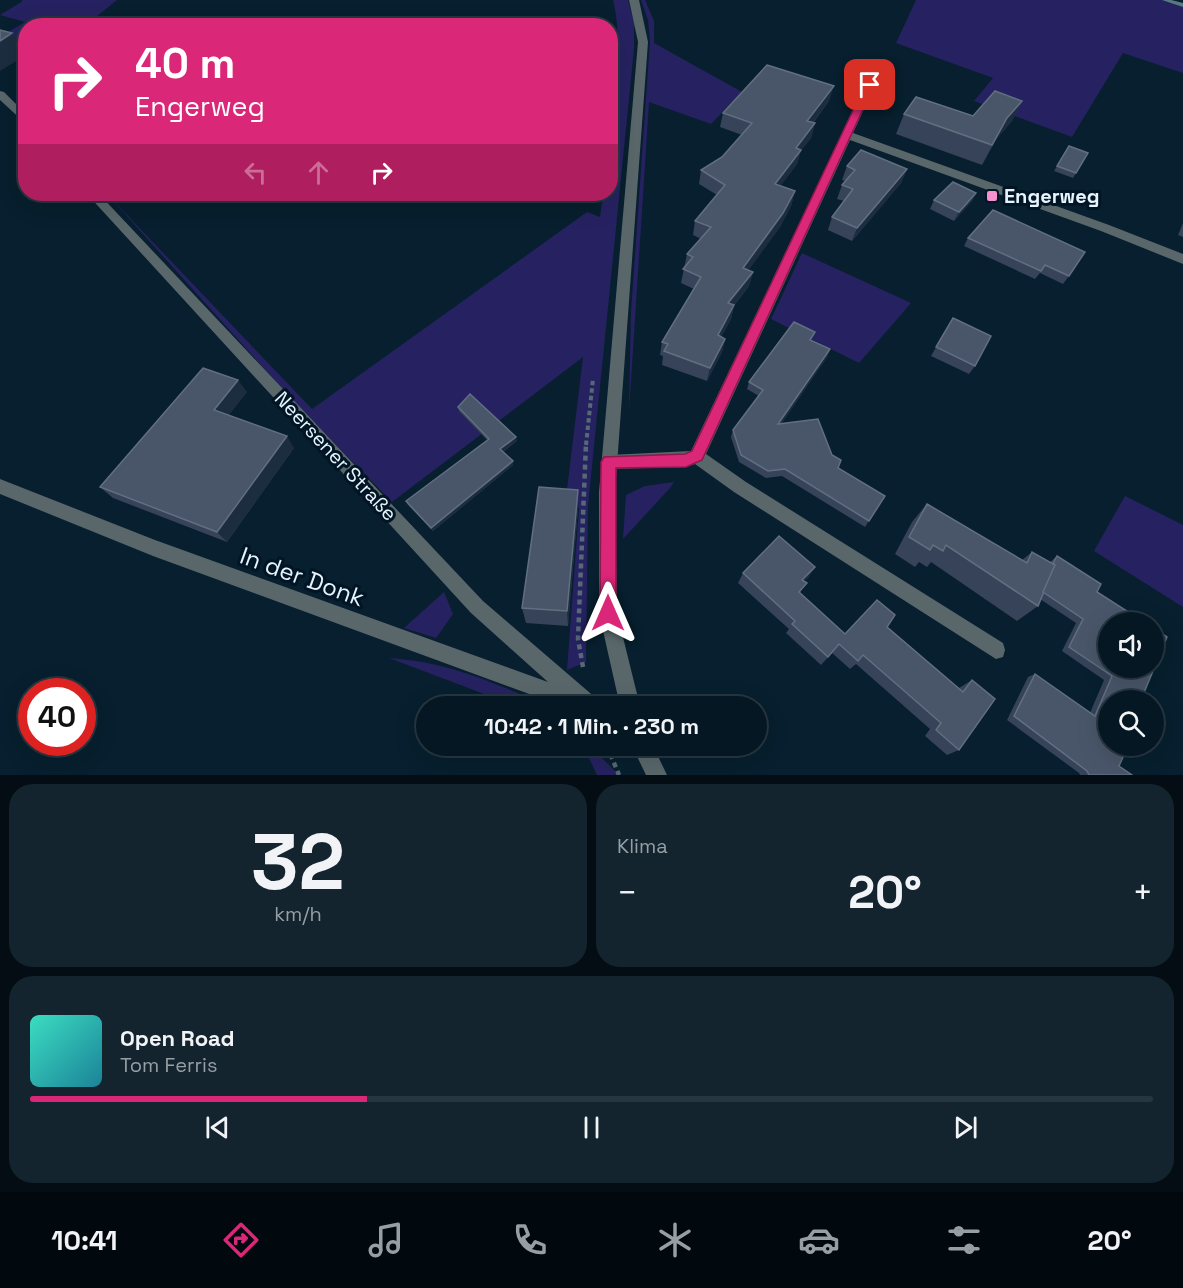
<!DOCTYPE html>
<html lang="de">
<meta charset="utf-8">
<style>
:root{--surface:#051722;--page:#13242f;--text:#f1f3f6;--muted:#979fa5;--line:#263640;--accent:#db2777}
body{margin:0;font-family:"Space Grotesk",sans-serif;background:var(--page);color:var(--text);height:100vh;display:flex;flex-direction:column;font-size:22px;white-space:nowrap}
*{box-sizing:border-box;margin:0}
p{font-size:20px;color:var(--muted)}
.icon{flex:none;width:33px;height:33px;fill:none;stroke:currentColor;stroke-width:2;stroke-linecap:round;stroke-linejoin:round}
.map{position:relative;height:775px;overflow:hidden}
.details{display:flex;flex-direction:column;gap:9px;padding:9px;background:#030d13;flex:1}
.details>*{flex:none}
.guide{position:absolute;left:18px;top:18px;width:600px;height:183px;border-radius:24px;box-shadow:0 6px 24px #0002,0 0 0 2px var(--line);background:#db2777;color:#fff;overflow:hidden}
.controls{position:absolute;left:1098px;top:612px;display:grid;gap:12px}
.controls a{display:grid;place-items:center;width:66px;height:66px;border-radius:50%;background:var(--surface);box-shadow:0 6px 24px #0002,0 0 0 2px var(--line);font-size:30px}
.speed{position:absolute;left:18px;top:678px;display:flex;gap:12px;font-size:30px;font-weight:700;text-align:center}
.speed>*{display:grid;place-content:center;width:78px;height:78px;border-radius:50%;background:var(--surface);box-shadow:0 6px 24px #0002,0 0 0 2px var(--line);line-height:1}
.speed .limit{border:9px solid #d22;background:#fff;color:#111}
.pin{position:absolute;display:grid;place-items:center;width:51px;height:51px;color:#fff;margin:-26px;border-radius:12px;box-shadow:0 3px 9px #0006}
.me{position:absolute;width:66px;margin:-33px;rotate:0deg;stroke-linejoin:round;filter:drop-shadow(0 0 4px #0008)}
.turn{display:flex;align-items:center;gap:21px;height:126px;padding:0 18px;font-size:27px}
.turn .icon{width:78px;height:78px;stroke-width:2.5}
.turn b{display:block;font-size:42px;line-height:51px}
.lanes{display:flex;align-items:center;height:57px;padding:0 18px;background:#0003;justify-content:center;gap:30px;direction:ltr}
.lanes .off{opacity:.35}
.big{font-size:45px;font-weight:600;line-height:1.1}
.details .tile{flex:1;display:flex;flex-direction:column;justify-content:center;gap:9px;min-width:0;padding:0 21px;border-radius:24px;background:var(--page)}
.details .dial{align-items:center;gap:0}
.dial b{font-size:78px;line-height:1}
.song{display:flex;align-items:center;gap:18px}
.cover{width:72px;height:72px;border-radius:9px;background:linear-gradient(135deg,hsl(170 70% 55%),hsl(190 70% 35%))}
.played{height:6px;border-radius:3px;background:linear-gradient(90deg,var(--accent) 30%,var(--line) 30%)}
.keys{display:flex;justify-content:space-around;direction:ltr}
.heat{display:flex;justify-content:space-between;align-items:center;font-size:33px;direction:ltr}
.details .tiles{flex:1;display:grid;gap:9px;grid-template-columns:1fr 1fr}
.tile:last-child{grid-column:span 2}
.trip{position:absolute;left:416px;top:696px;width:351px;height:60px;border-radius:30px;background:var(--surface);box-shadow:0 6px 24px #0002,0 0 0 2px var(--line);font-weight:600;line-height:60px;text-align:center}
.menu{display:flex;height:96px;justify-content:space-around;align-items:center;background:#02090e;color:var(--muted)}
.menu .icon{width:42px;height:42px}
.menu .current{color:var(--accent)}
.menu b{font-size:27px;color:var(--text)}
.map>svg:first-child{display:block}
.green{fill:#262261}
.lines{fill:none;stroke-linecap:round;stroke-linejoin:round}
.stream{fill:#577a7d;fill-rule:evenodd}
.path-far1{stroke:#556976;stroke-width:4;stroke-dasharray:4.5 3;stroke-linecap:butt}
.path{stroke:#556976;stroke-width:4.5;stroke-dasharray:5 4;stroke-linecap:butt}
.minor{fill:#59676b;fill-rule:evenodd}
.tertiary{fill:#59676b;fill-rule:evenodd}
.wall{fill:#364358}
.shaded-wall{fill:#1b2d3f}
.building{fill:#495669;stroke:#626f81;stroke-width:1.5}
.route{fill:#db2777;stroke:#8e194d;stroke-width:1.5}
.poi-dot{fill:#f690d0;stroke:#011524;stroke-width:2}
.labels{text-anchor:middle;stroke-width:6;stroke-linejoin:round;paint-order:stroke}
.poi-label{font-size:20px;font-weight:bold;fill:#e6f4fe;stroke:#011524;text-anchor:start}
.street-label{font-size:20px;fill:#e6f4fe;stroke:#011524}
.near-street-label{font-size:24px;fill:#e6f4fe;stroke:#011524}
</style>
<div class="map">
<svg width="1183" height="775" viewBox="0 0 1183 775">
<rect width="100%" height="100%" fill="#071f2e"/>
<g class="green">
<path d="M21,0h96l-31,25 -60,1 -1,14 -22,-5 22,-13 -25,-7 23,-14z"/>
<path d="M613,0h15l6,23v26l-46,457 -2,156 -19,8 12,-162 -13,-10 17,-141 -191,145 -96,-98 -189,-210 205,215 275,-197 13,5 3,-23h7c1,-24 -1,-47 1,-70 2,-45 13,-78 2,-124z"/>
<path d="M641,0h4l9,21v22l88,49 -31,32 -62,-22 -20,310 2,-100 19,-271 -2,-21z"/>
<path d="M916,0h256l11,3v70l-60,-20 -51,84 -98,-36 19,-23 -97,-35z"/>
<path d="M802,253l109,50 -52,60 -88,-44z"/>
<path d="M674,482l-4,6 -47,51 3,-44 19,-9z"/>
<path d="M1125,496l58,29v82l-89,-56z"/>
<path d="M444,592l9,22 -17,24 -32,-10z"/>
<path d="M389,658c55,4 93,20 143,41l11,7h-27z"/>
<path d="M577,746h13l29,29h-22l-10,-21z"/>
</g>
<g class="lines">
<path class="stream" d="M1162,0h9l12,3v4z"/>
<path class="path-far1" d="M586,445l7,-66"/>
<g class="path">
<path d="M583,667l-5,-28 8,-196"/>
<path d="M607,746l12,29"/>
</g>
<g class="minor">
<path d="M870,82l5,3 -22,48 256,92 74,29v10l-82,-33 -251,-91 -144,314 40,28 257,161 2,7 -2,7 -7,2 -262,-167 -39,-28 -9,3 -77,2 -6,-2 -2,-5 2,-5 6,-2 82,-4 174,-366z"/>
<path d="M0,91l4,1 22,22v10l-26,-24z"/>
<path d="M87,194h12l384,407 114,98 3,7h-38l-409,-150 -153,-62v-15l155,61 393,142 -77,-69z"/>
</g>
<g class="tertiary">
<path d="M629,0h10l9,42 -33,450 2,121 23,93h-20l-21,-93v-121l39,-450z"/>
<path d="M632,746h21l14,29h-21z"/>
</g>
</g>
<g class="wall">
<path d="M829,101l-16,22h2l-4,15 -10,12 -4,14 -17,22 15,5 -4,15 -11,21 -32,43 5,2 -4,14 -15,20 -3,13 -10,18 4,2 -3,13 -15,29 -45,-16 1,-9 -3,-1 2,-13 32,-53 -13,-6 6,-29 14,-15 -8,-4 2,-14 22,-26 -18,-11 2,-14 21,-13 20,-22 -22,-8 3,-14z"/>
<path d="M1022,101l-10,20 -15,17 -15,27 -86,-31 8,-20 69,2z"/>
<path d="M1069,146l19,7 -15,25 -19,-7z"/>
<path d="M847,166l60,3 -6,14 -49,58 -24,-11 4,-13 12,-16 -7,-2 5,-14 3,-4 -3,-1z"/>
<path d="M976,193l-4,8 -18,20 -24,-12 4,-9z"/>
<path d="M993,210l76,66 -6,8 -23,-11 -5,6 -71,-33 4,-8z"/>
<path d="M1183,223v14l-5,-2z"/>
<path d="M953,318l22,48 -6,8 -38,-18z"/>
<path d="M812,341l18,8 -3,8 -46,67 57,44 47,28 -20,31 -83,-51 -16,2 -27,-16 -8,-25 2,-7 26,-34 -12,-7 2,-7z"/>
<path d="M247,392l-19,23 66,33 -67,94 -114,-44 -13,-11z"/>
<path d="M458,407l59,34 -14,11 10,13 -80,66 -25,-26 -2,-4 81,-61 -28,-29z"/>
<path d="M578,490v19l-10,117 -42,-3 -4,-15z"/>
<path d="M927,504l95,56 10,-8 18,10 7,-6 40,36 57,76 -46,32 11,66 13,9h-52l-1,-2 -72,-53 21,-43 7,-3 55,39 14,-33 -42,-29 14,-28 -36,-24 -2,7 -21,15 -86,-59 -4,5 -8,-5 -4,5 -20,-13 17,-32z"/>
<path d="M743,573l66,4 -5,4 -4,12 45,41 42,-7 72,61 13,-8 -13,70 -12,5 -22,-19 5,-7 -74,-65 -6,5 -18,-16 -11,12 -35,-32 3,-4 -51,-46z"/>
</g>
<g class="shaded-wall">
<path d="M12,33l14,20v2l-26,16v-30z"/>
<path d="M834,86l-5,15 -26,34 4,-14z"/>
<path d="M1022,101l-10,20 -15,17 -15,27 25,-47z"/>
<path d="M815,123l-4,15 -10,12 -4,14 -26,35 4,-15 21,-36z"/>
<path d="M907,169l-6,14 -49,58 5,-13z"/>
<path d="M795,191l-4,15 -11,21 -40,55 3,-14z"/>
<path d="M976,193l-4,8 -18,20 5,-9z"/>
<path d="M753,272l-4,14 -15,20 -3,13 -16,29 3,-13 10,-32z"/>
<path d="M725,339l-3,13 -15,29 3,-13z"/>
<path d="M830,349l-3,8 -51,75 2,-8z"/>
<path d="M238,380l9,12 -24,31 -9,-13z"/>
<path d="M287,436l7,12 -67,94 -10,-10z"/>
<path d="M516,437l1,4 -16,12 -1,-4z"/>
<path d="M513,461v4l-80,66 -2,-3z"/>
<path d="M578,490v19l-10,117 -1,-15z"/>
<path d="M815,567l-6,10 -13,12 6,-9z"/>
</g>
<g class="building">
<path d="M0,30l12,3 -12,8z"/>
<path d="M767,65l67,21 -27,35 8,2 -19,25 5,2 -26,34 20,7 -12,22 -40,55 10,4 -25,31 6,2 -16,30 7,4 -15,29 -46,-17 4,-7 -6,-2 39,-65 -18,-8 10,-12 -6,-3 24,-27 -16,-6 30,-36 -24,-15 21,-13 30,-34 -29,-10z"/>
<path d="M995,91l27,10 -15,17 -15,27 -88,-31 12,-17 57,19z"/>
<path d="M1069,146l19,7 -12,20 -19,-7z"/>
<path d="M861,150l46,19 -50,59 -25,-11 21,-28 -11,-4 13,-15 -8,-4z"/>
<path d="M953,182l23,11 -17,19 -25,-12z"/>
<path d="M993,210l92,42 -16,24 -24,-11 -4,6 -73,-33z"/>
<path d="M953,318l38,18 -16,30 -39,-19z"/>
<path d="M794,322l21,10 -5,8 20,9 -52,75 40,-5 14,36 9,5 -3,8 47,28 -16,25 -84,-52 -17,2 -27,-16 -8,-25 30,-40 -14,-8z"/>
<path d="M203,368l35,12 -24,30 73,26 -70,96 -117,-45z"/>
<path d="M470,394l46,43 -16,12 13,12 -82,67 -25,-27 83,-62 -31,-32z"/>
<path d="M539,487l39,3 -11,121 -45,-3z"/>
<path d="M927,504l100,59 5,-11 23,13 -17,41 -92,-61 -3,6 -10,-6 -3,5 -21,-13z"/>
<path d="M779,536l36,31 -13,13 5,3 -8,9 46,42 32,-34 18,15 -8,12 76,65 9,-12 23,19 -36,51 -23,-20 5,-7 -78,-68 -5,6 -19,-17 -11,13 -36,-33 3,-3 -52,-48z"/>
<path d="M1057,556l44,28 -4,8 47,30h-36v46h46v-40l13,9 -26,63h-33v46h20l-9,20 13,9h-43l-2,-4 -73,-55 21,-42 60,42 17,-40 -43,-29 14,-28 -40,-27 12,-27 -2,-2z"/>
</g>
<path class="route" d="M870,82l4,3 -172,375 -16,7 -70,1v145l-2,6 -6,3 -6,-3 -2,-6 1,-151 3,-5 81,-3 7,-3 173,-366z"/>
<rect class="poi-dot" x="986" y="190" width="12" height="12" rx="3"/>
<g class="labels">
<g class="poi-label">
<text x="1004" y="203">Engerweg</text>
</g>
<g class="street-label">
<text transform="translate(336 456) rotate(47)" y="7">Neersener Straße</text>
</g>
<g class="near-street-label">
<text transform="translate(302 577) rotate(20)" y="8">In der Donk</text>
</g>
</g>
</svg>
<div class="controls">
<a><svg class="icon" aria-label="sound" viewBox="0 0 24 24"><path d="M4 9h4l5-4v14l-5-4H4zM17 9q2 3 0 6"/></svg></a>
<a><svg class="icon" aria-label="search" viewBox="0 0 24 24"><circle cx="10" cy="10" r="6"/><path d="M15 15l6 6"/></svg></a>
</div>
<div class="speed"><div class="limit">40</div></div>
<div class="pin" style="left:870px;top:85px;background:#d93025"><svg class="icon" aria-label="arrive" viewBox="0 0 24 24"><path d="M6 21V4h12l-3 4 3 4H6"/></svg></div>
<svg class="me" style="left:608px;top:613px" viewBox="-20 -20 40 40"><path d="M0-17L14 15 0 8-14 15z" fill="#db2777" stroke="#fff" stroke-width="4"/></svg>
<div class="trip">10:42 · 1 Min. · 230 m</div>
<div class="guide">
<div class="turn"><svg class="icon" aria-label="right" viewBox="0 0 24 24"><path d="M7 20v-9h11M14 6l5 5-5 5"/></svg><div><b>40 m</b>Engerweg</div></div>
<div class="lanes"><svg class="icon off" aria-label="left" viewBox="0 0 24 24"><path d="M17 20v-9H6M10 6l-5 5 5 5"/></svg><svg class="icon off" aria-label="ahead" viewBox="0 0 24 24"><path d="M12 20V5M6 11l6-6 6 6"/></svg><svg class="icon" aria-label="right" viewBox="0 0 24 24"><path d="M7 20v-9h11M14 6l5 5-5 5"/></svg></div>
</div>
</div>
<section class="details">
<div class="tiles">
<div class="tile dial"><b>32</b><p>km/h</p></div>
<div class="tile"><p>Klima</p>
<div class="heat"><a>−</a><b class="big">20°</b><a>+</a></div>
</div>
<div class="tile">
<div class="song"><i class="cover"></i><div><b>Open Road</b><p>Tom Ferris</p></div></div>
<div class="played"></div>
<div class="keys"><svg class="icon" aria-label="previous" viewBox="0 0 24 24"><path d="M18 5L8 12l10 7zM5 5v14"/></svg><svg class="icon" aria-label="pause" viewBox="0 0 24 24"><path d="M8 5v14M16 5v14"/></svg><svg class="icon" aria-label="next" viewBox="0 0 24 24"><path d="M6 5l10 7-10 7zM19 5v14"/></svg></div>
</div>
</div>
</section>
<nav class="menu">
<b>10:41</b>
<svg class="icon current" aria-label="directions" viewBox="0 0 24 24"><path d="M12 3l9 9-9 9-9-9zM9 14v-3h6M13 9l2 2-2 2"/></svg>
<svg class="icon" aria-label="music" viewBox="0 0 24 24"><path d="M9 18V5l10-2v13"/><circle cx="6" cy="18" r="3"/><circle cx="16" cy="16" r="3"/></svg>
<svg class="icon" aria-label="phone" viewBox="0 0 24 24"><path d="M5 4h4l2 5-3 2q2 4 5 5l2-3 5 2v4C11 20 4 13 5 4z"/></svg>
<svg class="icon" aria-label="climate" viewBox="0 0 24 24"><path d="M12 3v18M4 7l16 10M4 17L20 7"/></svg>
<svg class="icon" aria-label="car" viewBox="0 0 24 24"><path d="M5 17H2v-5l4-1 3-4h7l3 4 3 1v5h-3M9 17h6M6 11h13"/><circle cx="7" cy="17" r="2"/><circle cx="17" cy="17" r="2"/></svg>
<svg class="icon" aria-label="filters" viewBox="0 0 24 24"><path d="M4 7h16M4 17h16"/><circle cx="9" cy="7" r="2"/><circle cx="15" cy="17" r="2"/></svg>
<b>20°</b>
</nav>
